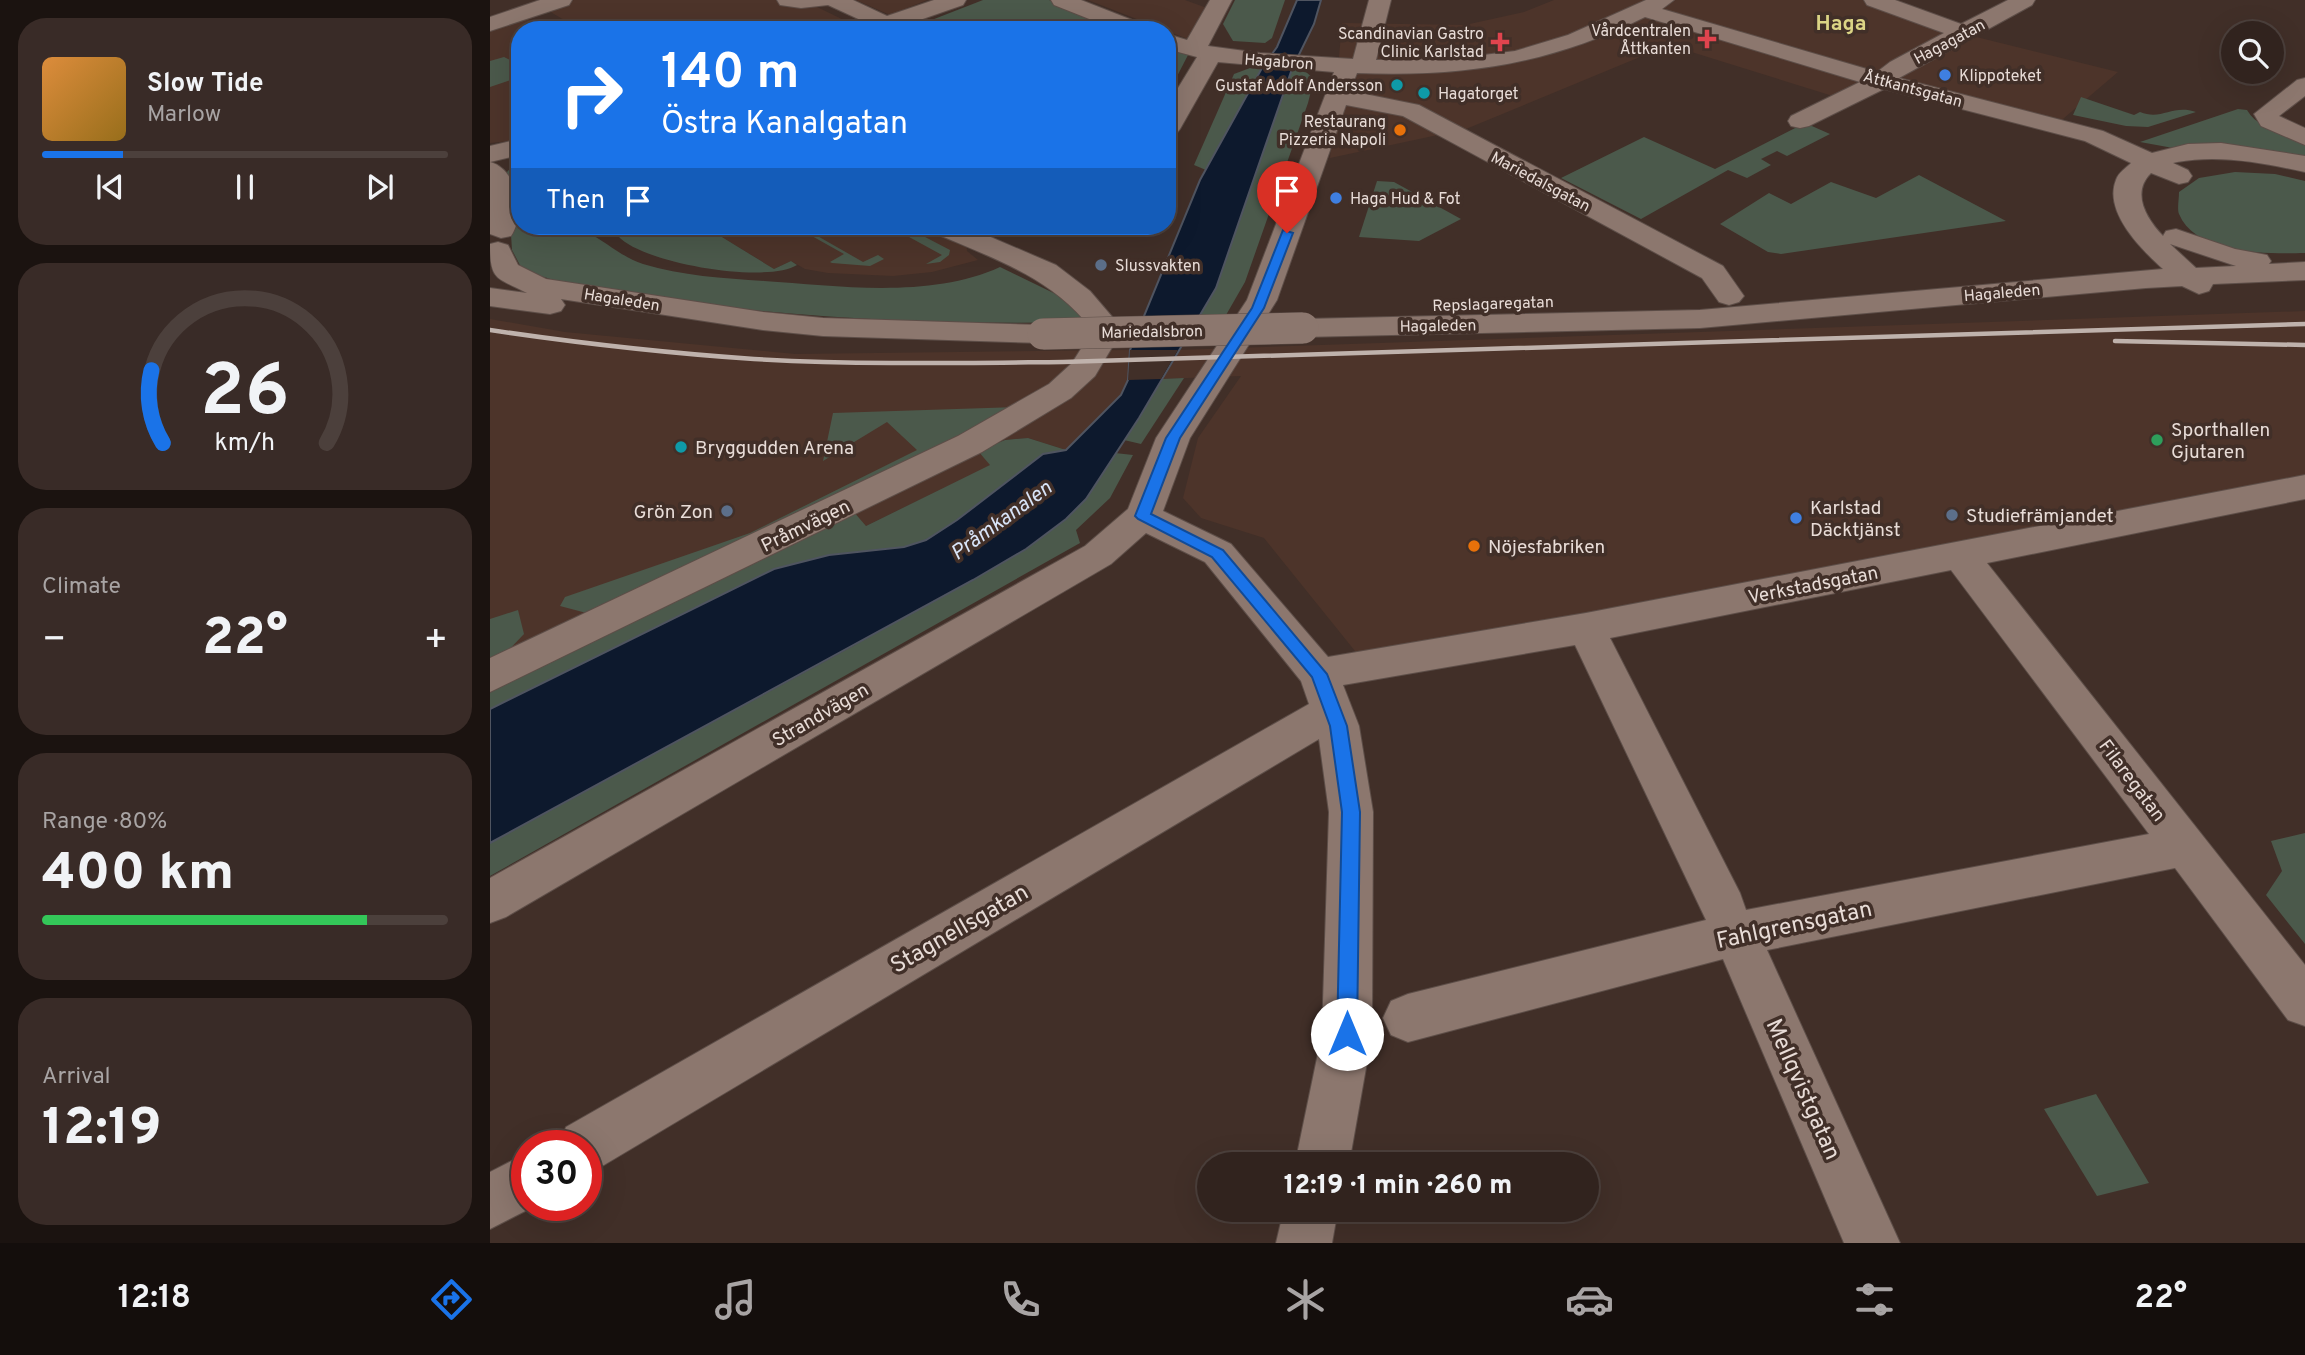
<!DOCTYPE html>
<meta charset="utf-8">
<style>
:root{--surface:#31231e;--page:#392b27;--text:#f1f3f6;--muted:#a8a4a4;--line:#4c403c;--accent:#1a73e8}
body{margin:0;font-family:Overpass,sans-serif;background:var(--page);color:var(--text);height:100vh;display:flex;flex-direction:column;font-size:26px;white-space:nowrap}
*{box-sizing:border-box;margin:0}
p{font-size:23px;color:var(--muted)}
.icon{flex:none;width:38px;height:38px;fill:none;stroke:currentColor;stroke-width:2;stroke-linecap:round;stroke-linejoin:round}
.map{position:relative;flex:1;overflow:hidden}
.side{display:flex;flex-direction:column;gap:18px;padding:18px;background:#1b1310;width:490px}
.side>*{flex:none}
.top-card{position:absolute;left:21px;top:21px;width:665px;height:214px;border-radius:28px;box-shadow:0 7px 28px #0002,0 0 0 2px var(--line);background:#1a73e8;color:#fff;overflow:hidden}
.controls{position:absolute;left:1731px;top:21px;display:grid;gap:14px}
.controls a{display:grid;place-items:center;width:63px;height:63px;border-radius:50%;background:var(--surface);box-shadow:0 7px 28px #0002,0 0 0 2px var(--line);font-size:35px}
.speed{position:absolute;left:21px;top:1130px;display:flex;gap:14px;font-size:35px;font-weight:700;text-align:center}
.speed>*{display:grid;place-content:center;width:91px;height:91px;border-radius:50%;background:var(--surface);box-shadow:0 7px 28px #0002,0 0 0 2px var(--line);line-height:1}
.speed .limit{border:10px solid #d22;background:#fff;color:#111}
.pin{position:absolute;display:grid;place-items:center;width:60px;height:60px;color:#fff;margin:-72px -30px;border-radius:50% 50% 50% 0;rotate:-45deg;box-shadow:0 0 7px #0007}
.pin .icon{rotate:45deg}
.me{position:absolute;width:77px;margin:-38px;rotate:0deg;stroke-linejoin:round;filter:drop-shadow(0 0 5px #0008)}
.turn{display:flex;align-items:center;gap:24px;height:147px;padding:0 35px;font-size:32px}
.turn .icon{width:91px;height:91px;stroke-width:2.5}
.turn b{display:block;font-size:49px;line-height:60px}
.then{display:flex;align-items:center;height:66px;padding:0 35px;background:#0003;gap:14px;font-size:26px}
.big{font-size:52px;font-weight:800;line-height:1.1}
.side .widget{flex:1;display:flex;flex-direction:column;justify-content:center;gap:10px;min-width:0;padding:0 24px;border-radius:28px;background:var(--page)}
.side .dial{align-items:center;gap:0}
.dial svg{height:182px;overflow:visible;fill:none;stroke:var(--line);stroke-width:7;stroke-linecap:round;text-anchor:middle}
.dial text{fill:var(--text);stroke:none}
.song{display:flex;align-items:center;gap:21px}
.cover{width:84px;height:84px;border-radius:10px;background:linear-gradient(135deg,hsl(30 70% 55%),hsl(40 70% 35%))}
.played{height:7px;border-radius:4px;background:linear-gradient(90deg,var(--accent) 20%,var(--line) 20%)}
.keys{display:flex;justify-content:space-around;direction:ltr}
.heat{display:flex;justify-content:space-between;align-items:center;font-size:38px;direction:ltr}
.charge{height:10px;border-radius:5px;background:linear-gradient(90deg,#34c759 80%,var(--line) 0)}
.trip{position:absolute;left:707px;top:1152px;width:402px;height:70px;border-radius:35px;background:var(--surface);box-shadow:0 7px 28px #0002,0 0 0 2px var(--line);font-weight:800;line-height:70px;text-align:center}
.tabs{display:flex;height:112px;justify-content:space-around;align-items:center;background:#140e0c;color:var(--muted)}
.tabs .icon{width:49px;height:49px}
.tabs .current{color:var(--accent)}
.tabs b{font-size:32px;color:var(--text)}
main{display:flex;flex:1;min-height:0}
.map>svg:first-child{display:block}
.built{fill:#4d342a}
.green{fill:#4b594b}
.water{fill:#0d192d;stroke:#4f5460;stroke-width:2}
.pier{fill:#412f28}
.lines{fill:none;stroke-linecap:round;stroke-linejoin:round}
.minor-casing{stroke:#5d4e48;stroke-width:2}
.minor{fill:#8c776e;fill-rule:evenodd}
.rail{stroke:#bfb2ac;stroke-width:4.5}
.minor-bridge-casing{stroke:#5d4e48;stroke-width:32;stroke-linecap:butt}
.minor-bridge{stroke:#8c776e;stroke-width:31}
.route{fill:#1a73e8;stroke:#114b97;stroke-width:2}
.health-dot{fill:#e0444e;stroke:#412f28;stroke-width:2.5}
.shop-dot{fill:#3f7fe0;stroke:#412f28;stroke-width:2.5}
.culture-dot{fill:#0f9aa8;stroke:#412f28;stroke-width:2.5}
.food-dot{fill:#e8710a;stroke:#412f28;stroke-width:2.5}
.service-dot{fill:#5c6f8a;stroke:#412f28;stroke-width:2.5}
.leisure-dot{fill:#2e9e5b;stroke:#412f28;stroke-width:2.5}
.labels{text-anchor:middle;stroke-width:7;stroke-linejoin:round;paint-order:stroke}
.far-poi-label{font-size:16px;fill:#e8dcd7;stroke:#412f28;text-anchor:end}
.far-street-label{font-size:16px;fill:#e8dcd7;stroke:#412f28}
.poi-label{font-size:19px;fill:#e8dcd7;stroke:#412f28;text-anchor:start}
.street-label{font-size:19px;fill:#e8dcd7;stroke:#412f28}
.far-district-label{font-size:21px;font-weight:bold;fill:#dbd485;stroke:#412f28}
.water-label{font-size:21px;font-style:italic;fill:#d9e5f9;stroke:#412f28}
.near-street-label{font-size:23px;fill:#e8dcd7;stroke:#412f28}
</style>
<main>
<section class="side">
<div class="widget">
<div class="song"><i class="cover"></i><div><b>Slow Tide</b><p>Marlow</p></div></div>
<div class="played"></div>
<div class="keys"><svg class="icon" aria-label="previous" viewBox="0 0 24 24"><path d="M18 5L8 12l10 7zM5 5v14"/></svg><svg class="icon" aria-label="pause" viewBox="0 0 24 24"><path d="M8 5v14M16 5v14"/></svg><svg class="icon" aria-label="next" viewBox="0 0 24 24"><path d="M6 5l10 7-10 7zM19 5v14"/></svg></div>
</div>
<div class="widget dial"><svg viewBox="0 0 100 80">
<path d="M14 69A42 42 0 1 1 86 69"/>
<path d="M14 69A42 42 0 0 1 9 37" stroke="#1a73e8"/>
<text x="50" y="56" font-size="32" font-weight="700">26</text>
<text x="50" y="72" font-size="11">km/h</text>
</svg></div>
<div class="widget"><p>Climate</p>
<div class="heat"><a>−</a><b class="big">22°</b><a>+</a></div>
</div>
<div class="widget"><p>Range · 80%</p><b class="big">400 km</b><div class="charge"></div></div>
<div class="widget"><p>Arrival</p><b class="big">12:19</b></div>
</section>
<div class="map">
<svg width="1815" height="1243" viewBox="0 0 1815 1243">
<rect width="100%" height="100%" fill="#412f28"/>
<g class="built">
<path d="M84,0h202l8,4 33,3 33,16 -5,7h-264l-32,-19z"/>
<path d="M366,0h71l-37,15z"/>
<path d="M598,0h97l30,11 -17,32z"/>
<path d="M1064,0h316l74,29 174,43 -68,58 -182,-49 -32,16 -167,-52 -203,84 -136,29 12,-135 123,2 59,-13z"/>
<path d="M33,19l8,1 17,10h-28v110l-30,3v-113z"/>
<path d="M214,226h284l-22,16 1,9 11,9 -46,12 -39,4 -65,-3 -23,-4 -14,-8 -17,8z"/>
<path d="M1815,311v164l-223,48 -723,133 -95,-118 -63,-20 -18,-20 15,-60 43,-62 -80,3 17,-29z"/>
<path d="M0,319l75,13 230,22 335,-4 -2,30 -7,15 -55,55 -38,-12 -23,2 -27,11 13,14 -125,61 -14,-15 -362,169z"/>
</g>
<g class="green">
<path d="M493,0h66l74,30h-217z"/>
<path d="M745,0h50l-13,38 -7,5 -32,-2 -10,-17z"/>
<path d="M677,47l21,8 -17,33 -4,-2z"/>
<path d="M14,57l16,8v12l-30,10v-26z"/>
<path d="M760,68h12l-56,102 -12,-5 40,-91z"/>
<path d="M802,69l14,3 8,7 -6,24 -63,179 -23,40h-26l20,-34z"/>
<path d="M1591,97l53,18 6,-3c22,9 32,-8 56,0l-48,15 -22,-1 -53,-11z"/>
<path d="M1748,109l9,1c11,19 38,24 58,32v16l-132,-10 -33,-6z"/>
<path d="M1315,123l25,11 -43,22 -10,-5 -16,8 10,6 -24,13 -19,-8 -87,49 -80,-41 83,-41 71,32z"/>
<path d="M30,158v68c15,0 33,-3 48,0 27,4 49,30 75,38 39,12 80,14 121,17 74,5 167,18 236,-14l72,35 13,20c-142,3 -288,-3 -429,-24 -46,-7 -91,-11 -134,-29l-10,-19 -5,-78z"/>
<path d="M1745,172l40,2 30,7v72c-36,1 -109,2 -126,-39 -2,-5 0,-15 0,-22l20,-14z"/>
<path d="M1429,175l87,46 -225,33 -13,-2 -48,-28 49,-31 22,11 40,-22 45,16z"/>
<path d="M887,181l17,1 67,37 -42,22 -60,-4z"/>
<path d="M201,226h13l70,43 17,-8 6,4c-30,19 -154,-1 -179,-29l49,-4z"/>
<path d="M304,226h6l63,36 15,-7 6,4 -14,7 -38,-3 -2,-1 14,-8z"/>
<path d="M399,226h15l46,24 -1,5 -9,7 -14,2 16,-9z"/>
<path d="M694,378l-43,66 -17,-4 37,-61z"/>
<path d="M529,407l-425,208 -34,-9 5,-9 185,-64 167,-83 -30,-28 -64,39 10,-48z"/>
<path d="M538,438l38,12 -23,4 -86,66 -31,20 -21,7 -131,22 -284,140v-29l363,-169 13,15 124,-61 -12,-14 27,-11z"/>
<path d="M625,453l18,2 -23,43 -34,32 4,13 -590,333v-33l365,-198 231,-146z"/>
<path d="M28,610l6,24 -24,25 -10,5v-45z"/>
<path d="M1815,833v111l-39,-49 16,-24 -11,-30z"/>
<path d="M1606,1094l53,89 -52,13 -53,-87z"/>
</g>
<path class="water" d="M807,0h24l-7,24 -22,45 -76,219 -77,130 -53,81 -20,20 -40,30 -53,31 -483,263v-134l284,-140 55,-14 75,-8 22,-7 31,-20 86,-66 23,-4 55,-55 7,-15 2,-30 70,-170 62,-112 15,-21z"/>
<path class="pier" d="M640,350h48l-17,29 -33,1z"/>
<g class="lines">
<g class="minor-casing">
<g id="minor">
<path d="M50,0h32l-3,5 -79,26v-14z"/>
<path d="M287,0h76l34,16 47,-16h32l-3,5 -72,25h-33l9,-7 -39,-18 -27,3 -21,-3z"/>
<path d="M561,0h30l64,25 3,5h-31l-63,-25z"/>
<path d="M720,0h22l-24,46 52,7 93,6 16,-59h22l-15,60 76,-1 63,-8 53,-16 78,-35h28l-12,9 215,63 13,-10 54,-29 -77,-28 -3,-5h31l66,24 47,-24h27l-3,5 -133,73 204,53 49,22 36,-9 33,-1 84,13v16c-42,-9 -85,-18 -128,-10l-4,1 15,7 4,6 -4,6 -9,2 -28,-11c-20,20 -5,45 12,63l3,-5 10,-2 59,20 32,6 4,6 -2,3 36,-2v18l-92,4 -4,7 -10,3 -17,-8 -36,2 -446,40 -397,9 -11,-3 -4,-6 4,-6 11,-3 397,-9 463,-41c-21,-19 -60,-57 -47,-89 2,-7 10,-12 15,-17l-46,-22 -201,-52 -75,37 -9,2 -9,-2 -3,-5 3,-5 69,-34 -215,-65c-97,48 -182,60 -288,56l-7,18 69,14 304,161 21,30 -5,6 -10,3 -10,-3 -17,-24 -299,-162 -57,-11 -69,195 -87,138 -27,73 68,33 97,113 258,-44 719,-138v24l-318,64 318,402v61l-17,-6 -113,-152 -408,82 133,293h-56l-121,-284 -315,83 -17,-7 -8,-17 8,-17 17,-7 298,-74 -131,-275 -232,40 16,41 14,86 -1,222 -23,130h-54l27,-130 7,-222 -10,-73 -715,426 -18,7v-26h-27l7,-19 743,-423 -8,-23 -96,-119 -59,-29 -35,31 -605,353 -16,6v-45l595,-332 43,-37 28,-71 91,-138 87,-228 -116,-10 -38,67 -4,5 -9,2v-30l30,-49 -30,-8v-15l20,6zM1680,244l66,22 -40,2zM1461,570l198,264 -403,76 -6,-17 -130,-255z"/>
<path d="M1815,78v18l-26,20 26,12v17l-44,-19 -7,-12 43,-34z"/>
<path d="M30,139v16l-30,7v-16z"/>
<path d="M0,162c27,7 36,52 21,74l-10,2 -11,-4z"/>
<path d="M438,226h37l91,39 34,26 24,28v25l-19,32 -24,22 -89,54 -492,240v-34l468,-222 91,-52 23,-21 12,-19v-24c-40,-46 -97,-64 -152,-88z"/>
<path d="M8,242l10,3 10,20 28,14 217,33 60,6 220,7 11,2 4,7 -4,7 -11,2 -220,-7 -60,-6 -202,-31 4,6 -4,6 -11,3 -60,-8v-18l37,5c-30,-16 -37,-11 -37,-49z"/>
<path d="M37,1153v53h8l-45,23v-57z"/>
<path d="M794,1209h54l-6,34h-56z"/>
</g>
</g>
<use href="#minor" class="minor"/>
<g class="rail">
<path d="M0,330c88,13 176,23 264,29 103,6 206,4 309,3l1242,-38"/>
<path d="M1625,341l190,4"/>
</g>
<g class="minor-bridge-casing">
<path id="minor-bridge" d="M553,334l260,-6"/>
</g>
<use href="#minor-bridge" class="minor-bridge"/>
</g>
<path class="route" d="M793,230l10,3 -29,75 -84,130 -29,76 72,36 104,124 20,52 13,86 -3,222 -3,7 -7,3 -7,-3 -3,-7 5,-222 -12,-86 -18,-49 -100,-120 -74,-38 -3,-3 31,-78 86,-130z"/>
<g class="health-dot">
<path d="M1213.5 28.5h7v7h7v7h-7v7h-7v-7h-7v-7h7z"/>
<path d="M1006.5 31.5h7v7h7v7h-7v7h-7v-7h-7v-7h7z"/>
</g>
<g class="shop-dot">
<circle cx="1455" cy="75" r="7"/>
<circle cx="846" cy="198" r="7"/>
<circle cx="1306" cy="518" r="7"/>
</g>
<g class="culture-dot">
<circle cx="907" cy="85" r="7"/>
<circle cx="934" cy="93" r="7"/>
<circle cx="191" cy="447" r="7"/>
</g>
<g class="food-dot">
<circle cx="910" cy="130" r="7"/>
<circle cx="984" cy="546" r="7"/>
</g>
<g class="service-dot">
<circle cx="611" cy="265" r="7"/>
<circle cx="237" cy="511" r="7"/>
<circle cx="1462" cy="515" r="7"/>
</g>
<circle class="leisure-dot" cx="1667" cy="440" r="7"/>
<g class="labels">
<g class="far-poi-label">
<text x="1201" y="36">Vårdcentralen<tspan x="1201" dy="18">Åttkanten</tspan></text>
<text x="994" y="39">Scandinavian Gastro<tspan x="994" dy="18">Clinic Karlstad</tspan></text>
<text x="1469" y="81" text-anchor="start">Klippoteket</text>
<text x="893" y="91">Gustaf Adolf Andersson</text>
<text x="948" y="99" text-anchor="start">Hagatorget</text>
<text x="896" y="127">Restaurang<tspan x="896" dy="18">Pizzeria Napoli</tspan></text>
<text x="860" y="204" text-anchor="start">Haga Hud &amp; Fot</text>
<text x="625" y="271" text-anchor="start">Slussvakten</text>
</g>
<g class="far-street-label">
<text transform="translate(1459 41) rotate(-28)" y="6">Hagagatan</text>
<text transform="translate(789 61) rotate(4)" y="6">Hagabron</text>
<text transform="translate(1423 88) rotate(15)" y="6">Åttkantsgatan</text>
<text transform="translate(1051 181) rotate(28)" y="6">Mariedalsgatan</text>
<text transform="translate(1512 292) rotate(-5)" y="6">Hagaleden</text>
<text transform="translate(132 299) rotate(9)" y="6">Hagaleden</text>
<text transform="translate(1003 303) rotate(-2)" y="6">Repslagaregatan</text>
<text transform="translate(948 325) rotate(-1)" y="6">Hagaleden</text>
<text transform="translate(662 331) rotate(-1)" y="6">Mariedalsbron</text>
</g>
<g class="poi-label">
<text x="1681" y="436">Sporthallen<tspan x="1681" dy="22">Gjutaren</tspan></text>
<text x="205" y="454">Bryggudden Arena</text>
<text x="1320" y="514">Karlstad<tspan x="1320" dy="22">Däcktjänst</tspan></text>
<text x="223" y="518" text-anchor="end">Grön Zon</text>
<text x="1476" y="522">Studiefrämjandet</text>
<text x="998" y="553">Nöjesfabriken</text>
</g>
<g class="street-label">
<text transform="translate(315 525) rotate(-26)" y="7">Pråmvägen</text>
<text transform="translate(1323 584) rotate(-11)" y="7">Verkstadsgatan</text>
<text transform="translate(330 714) rotate(-30)" y="7">Strandvägen</text>
<text transform="translate(1643 780) rotate(53)" y="7">Filaregatan</text>
</g>
<g class="far-district-label">
<text x="1351" y="30">Haga</text>
</g>
<g class="water-label">
<text transform="translate(511 520) rotate(-36)" y="7">Pråmkanalen</text>
</g>
<g class="near-street-label">
<text transform="translate(1304 924) rotate(-12)" y="8">Fahlgrensgatan</text>
<text transform="translate(469 928) rotate(-30)" y="8">Stagnellsgatan</text>
<text transform="translate(1314 1089) rotate(66)" y="8">Mellqvistgatan</text>
</g>
</g>
</svg>
<div class="controls">
<a><svg class="icon" aria-label="search" viewBox="0 0 24 24"><circle cx="10" cy="10" r="6"/><path d="M15 15l6 6"/></svg></a>
</div>
<div class="speed"><div class="limit">30</div></div>
<div class="pin" style="left:797px;top:233px;background:#d93025"><svg class="icon" aria-label="arrive" viewBox="0 0 24 24"><path d="M6 21V4h12l-3 4 3 4H6"/></svg></div>
<svg class="me" style="left:857px;top:1034px" viewBox="-20 -20 40 40"><circle r="19" fill="#fff"/><path d="M0-13L10 11 0 6-10 11z" fill="#1a73e8"/></svg>
<div class="trip">12:19 · 1 min · 260 m</div>
<div class="top-card">
<div class="turn"><svg class="icon" aria-label="right" viewBox="0 0 24 24"><path d="M7 20v-9h11M14 6l5 5-5 5"/></svg><div><b>140 m</b>Östra Kanalgatan</div></div>
<div class="then">Then<svg class="icon" aria-label="arrive" viewBox="0 0 24 24"><path d="M6 21V4h12l-3 4 3 4H6"/></svg></div>
</div>
</div>
</main>
<nav class="tabs">
<b>12:18</b>
<svg class="icon current" aria-label="directions" viewBox="0 0 24 24"><path d="M12 3l9 9-9 9-9-9zM9 14v-3h6M13 9l2 2-2 2"/></svg>
<svg class="icon" aria-label="music" viewBox="0 0 24 24"><path d="M9 18V5l10-2v13"/><circle cx="6" cy="18" r="3"/><circle cx="16" cy="16" r="3"/></svg>
<svg class="icon" aria-label="phone" viewBox="0 0 24 24"><path d="M5 4h4l2 5-3 2q2 4 5 5l2-3 5 2v4C11 20 4 13 5 4z"/></svg>
<svg class="icon" aria-label="climate" viewBox="0 0 24 24"><path d="M12 3v18M4 7l16 10M4 17L20 7"/></svg>
<svg class="icon" aria-label="car" viewBox="0 0 24 24"><path d="M5 17H2v-5l4-1 3-4h7l3 4 3 1v5h-3M9 17h6M6 11h13"/><circle cx="7" cy="17" r="2"/><circle cx="17" cy="17" r="2"/></svg>
<svg class="icon" aria-label="filters" viewBox="0 0 24 24"><path d="M4 7h16M4 17h16"/><circle cx="9" cy="7" r="2"/><circle cx="15" cy="17" r="2"/></svg>
<b>22°</b>
</nav>
